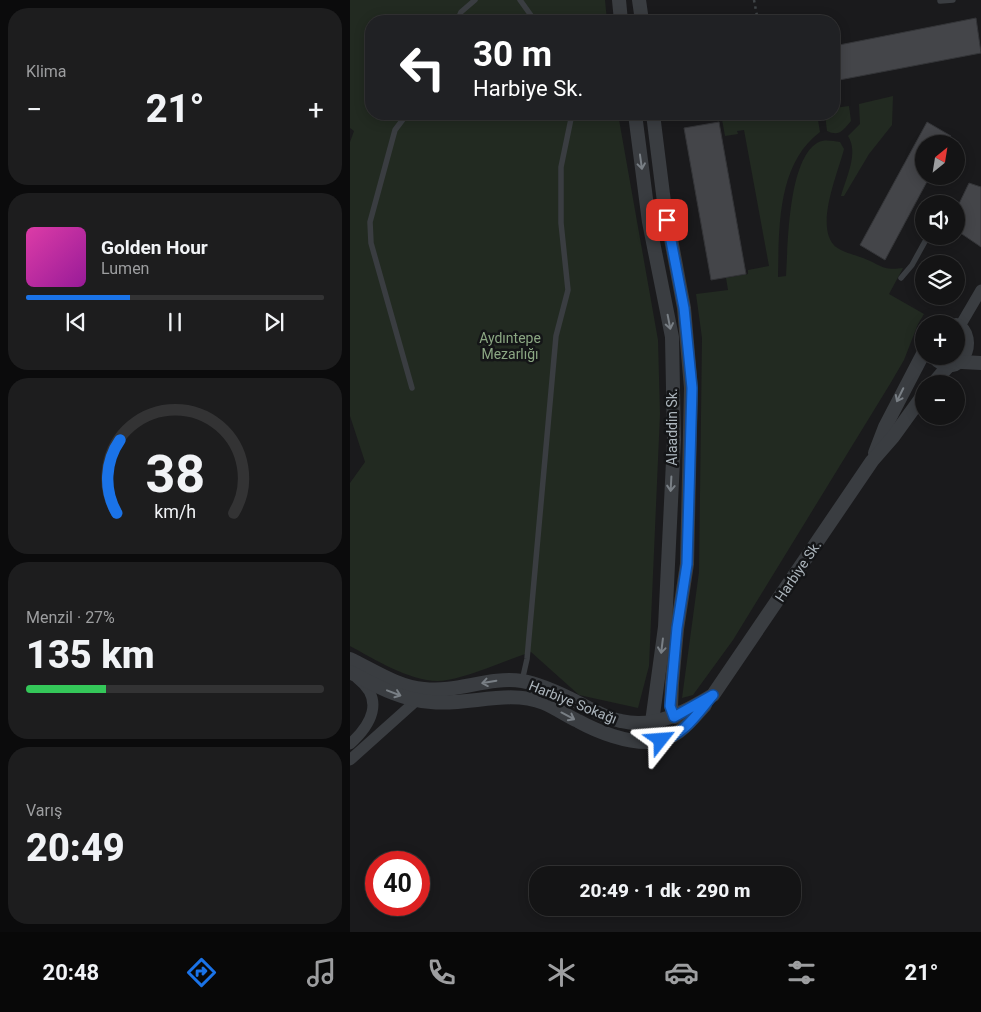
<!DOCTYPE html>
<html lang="tr">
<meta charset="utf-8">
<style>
:root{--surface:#141415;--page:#1d1d1e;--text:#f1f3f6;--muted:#9d9ea0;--line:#333334;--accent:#1a73e8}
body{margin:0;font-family:Roboto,sans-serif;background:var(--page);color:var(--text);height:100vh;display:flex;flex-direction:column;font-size:19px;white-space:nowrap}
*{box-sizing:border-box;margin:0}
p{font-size:16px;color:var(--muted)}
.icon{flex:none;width:28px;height:28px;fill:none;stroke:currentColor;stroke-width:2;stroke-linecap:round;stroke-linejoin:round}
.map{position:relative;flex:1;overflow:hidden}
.details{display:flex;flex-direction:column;gap:8px;padding:8px;background:#0b0b0c;width:350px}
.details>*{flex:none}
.hud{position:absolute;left:15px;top:15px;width:475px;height:105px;border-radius:20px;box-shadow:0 2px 12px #0003,0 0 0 1px var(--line);background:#202124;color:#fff;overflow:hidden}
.needle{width:32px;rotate:30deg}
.tools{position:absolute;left:565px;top:135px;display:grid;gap:10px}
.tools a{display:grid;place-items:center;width:50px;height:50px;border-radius:50%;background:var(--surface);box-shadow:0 2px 12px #0003,0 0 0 1px var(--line);font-size:25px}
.speed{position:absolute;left:15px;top:851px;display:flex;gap:10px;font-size:25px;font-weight:700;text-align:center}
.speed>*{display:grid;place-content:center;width:65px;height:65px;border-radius:50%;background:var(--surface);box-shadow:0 2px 12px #0003,0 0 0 1px var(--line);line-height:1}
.speed .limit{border:8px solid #d22;background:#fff;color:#111}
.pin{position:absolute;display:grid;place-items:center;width:42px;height:42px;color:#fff;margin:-21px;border-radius:10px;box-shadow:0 2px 8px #0006}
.me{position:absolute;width:55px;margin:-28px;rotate:62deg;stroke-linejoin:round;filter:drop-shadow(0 0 4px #0008)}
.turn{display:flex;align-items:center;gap:18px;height:105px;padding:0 25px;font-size:22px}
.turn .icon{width:65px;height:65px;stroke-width:2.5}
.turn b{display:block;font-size:35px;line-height:42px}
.big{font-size:38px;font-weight:800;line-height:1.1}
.details .widget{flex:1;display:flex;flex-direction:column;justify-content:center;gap:8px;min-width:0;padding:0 18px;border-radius:20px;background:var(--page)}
.details .dial{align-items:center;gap:0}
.dial svg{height:130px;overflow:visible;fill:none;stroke:var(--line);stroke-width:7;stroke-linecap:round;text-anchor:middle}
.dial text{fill:var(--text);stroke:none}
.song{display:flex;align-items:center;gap:15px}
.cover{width:60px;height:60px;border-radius:8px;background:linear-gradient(135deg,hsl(320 70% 55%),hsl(300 70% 35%))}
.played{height:5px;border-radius:2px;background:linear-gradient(90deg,var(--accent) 35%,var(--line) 35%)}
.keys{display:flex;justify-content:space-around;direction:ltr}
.heat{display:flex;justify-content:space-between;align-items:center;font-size:28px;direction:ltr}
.charge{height:8px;border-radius:4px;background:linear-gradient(90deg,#34c759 27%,var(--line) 0)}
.trip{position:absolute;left:179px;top:866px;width:272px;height:50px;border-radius:20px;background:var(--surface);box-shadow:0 2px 12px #0003,0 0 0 1px var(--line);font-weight:800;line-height:50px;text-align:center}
.dock{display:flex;height:80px;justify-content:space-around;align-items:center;background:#080808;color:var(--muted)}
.dock .icon{width:35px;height:35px}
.dock .on{color:var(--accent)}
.dock b{font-size:22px;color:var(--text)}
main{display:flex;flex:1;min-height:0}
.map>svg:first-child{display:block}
.green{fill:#222a21}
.building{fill:#444549;stroke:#343538}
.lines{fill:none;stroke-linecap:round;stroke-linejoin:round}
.path{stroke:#404548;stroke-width:2.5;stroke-dasharray:2.5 4;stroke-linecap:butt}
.service{stroke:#3a3d41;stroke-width:5.5}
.minor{stroke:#3a3d41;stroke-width:11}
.tertiary{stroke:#3a3d41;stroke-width:14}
.oneway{stroke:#797f85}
.route-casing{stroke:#114b97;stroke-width:12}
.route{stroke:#1a73e8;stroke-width:9}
.labels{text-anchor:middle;stroke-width:5;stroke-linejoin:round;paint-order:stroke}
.park-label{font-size:14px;fill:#8ba783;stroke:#141517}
.street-label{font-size:14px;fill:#acb5bc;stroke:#141517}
</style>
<main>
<section class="details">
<div class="widget"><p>Klima</p>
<div class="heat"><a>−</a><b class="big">21°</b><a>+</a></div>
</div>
<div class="widget">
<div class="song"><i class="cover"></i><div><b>Golden Hour</b><p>Lumen</p></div></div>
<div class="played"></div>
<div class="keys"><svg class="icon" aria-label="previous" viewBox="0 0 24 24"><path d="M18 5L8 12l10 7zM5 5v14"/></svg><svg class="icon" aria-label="pause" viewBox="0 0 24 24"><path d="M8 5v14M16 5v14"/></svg><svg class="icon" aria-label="next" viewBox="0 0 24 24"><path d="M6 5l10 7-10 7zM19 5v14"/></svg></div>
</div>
<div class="widget dial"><svg viewBox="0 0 100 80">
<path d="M14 69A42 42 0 1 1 86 69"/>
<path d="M14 69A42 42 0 0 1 16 24" stroke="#1a73e8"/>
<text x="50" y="56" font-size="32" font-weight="700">38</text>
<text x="50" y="72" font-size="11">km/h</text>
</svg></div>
<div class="widget"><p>Menzil · 27%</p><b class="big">135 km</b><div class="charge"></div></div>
<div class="widget"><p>Varış</p><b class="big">20:49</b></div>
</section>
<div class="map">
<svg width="631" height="932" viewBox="0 0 631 932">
<rect width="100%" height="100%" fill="#1a1a1c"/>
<g class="green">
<path d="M0,0h255l2,21h-236v93h247l40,226 2,74 -11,252 -11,42 -59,-13 -48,-43c-28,9 -56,23 -84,28 -30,6 -71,-20 -97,-34v-163l15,-21 -15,-46v-274l4,-11 -4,-3z"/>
<path d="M543,96l-1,29 -23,29 -25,42h-3c5,-18 18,-43 7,-60l12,-12 -1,-20z"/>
<path d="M499,106l2,15c-8,9 -11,16 -24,10l-2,-17h9v-6z"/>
<path d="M371,114h96l3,18c-43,32 -41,96 -42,145l8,-1c2,-32 2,-115 31,-133 7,-4 15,-2 23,-1l4,7c-6,24 -28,74 -11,95 5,7 19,10 27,13 21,7 20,14 43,11l-14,26 35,20 -6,10 -14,36 -14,24 -157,256 -40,55 -11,3 17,-126 3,-234 -6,-44 32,-4 -2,-12 22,-4v-4l21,-4 -25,-136 -7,1 1,3 -13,2z"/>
</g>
<g class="building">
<path d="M626,18l5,35 -147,28v-35z"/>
<path d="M369,122l27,152 -35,6 -27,-152z"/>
<path d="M577,122l24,14 -4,8h-23v32h6l-45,84 -25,-15z"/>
<path d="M619,183l12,4v60l-25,-17v-20z"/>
</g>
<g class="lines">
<path class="path" d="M404,0l4,21"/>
<g class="service">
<path d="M170,0l15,21"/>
<path d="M590,1l13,-1"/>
<path d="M107,21l4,-9 14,-12"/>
<path d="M57,114l-12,16 -25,92 1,21 41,145"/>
<path d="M551,278l11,-13 16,-29"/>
<path d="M172,681l5,-22 29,-323 12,-46 -7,-67v-56l11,-53"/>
</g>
<g class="minor">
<path d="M610,326l21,-36"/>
<path d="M0,744c21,-19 35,-44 8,-65"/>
<path d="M0,760l67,-60"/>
</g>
<g class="tertiary">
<path d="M269,0l2,21"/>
<path d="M289,0l3,21"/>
<path d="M285,114l14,108 23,115 2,103 -9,187 -13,95 9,18"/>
<path d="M303,114l11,88 20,106 7,80 -4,176 -10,65 -5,54 -1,23 4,11"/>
<path d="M583,356c26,30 48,-20 23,-31"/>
<path d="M612,362l19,1"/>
<path d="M583,384l16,-19"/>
<path d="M525,453l10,-26 39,-75"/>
<path d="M0,659c23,11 48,28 74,30 33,4 65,-13 98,-8 18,3 37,12 53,20 14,7 30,17 46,20 34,8 64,-9 92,-26l159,-234 21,-24 31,-43"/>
<path d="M0,672c27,14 51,28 81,30 38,4 76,-13 113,1 12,5 23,13 34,18 20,11 49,22 72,21 25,0 40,-20 55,-37"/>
</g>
</g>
<defs><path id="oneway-shaft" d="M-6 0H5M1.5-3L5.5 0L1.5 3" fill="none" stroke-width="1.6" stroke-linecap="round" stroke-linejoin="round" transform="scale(1.25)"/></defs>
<g class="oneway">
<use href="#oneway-shaft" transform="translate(291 162) rotate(82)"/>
<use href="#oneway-shaft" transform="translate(319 322) rotate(79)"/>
<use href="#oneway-shaft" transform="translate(550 395) rotate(116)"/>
<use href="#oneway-shaft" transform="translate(321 484) rotate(93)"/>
<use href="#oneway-shaft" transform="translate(312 646) rotate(97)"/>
<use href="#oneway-shaft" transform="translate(139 682) rotate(170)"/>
<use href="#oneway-shaft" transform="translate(44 693) rotate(21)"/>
<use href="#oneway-shaft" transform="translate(218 716) rotate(28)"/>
</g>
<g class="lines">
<g class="route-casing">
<path id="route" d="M311,740c23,-4 38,-29 52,-45l-39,22 -4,-11 2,-23 5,-55 10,-64 5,-176 -8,-80 -17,-88"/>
</g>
<use href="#route" class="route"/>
</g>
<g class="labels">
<g class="park-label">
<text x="160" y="343">Aydıntepe<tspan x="160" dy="16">Mezarlığı</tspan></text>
</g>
<g class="street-label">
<text transform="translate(322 427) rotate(-90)" y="5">Alaaddin Sk.</text>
<text transform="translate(448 571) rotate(-56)" y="5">Harbiye Sk.</text>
<text transform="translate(223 702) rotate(22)" y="5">Harbiye Sokağı</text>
</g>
</g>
</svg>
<div class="tools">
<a><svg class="needle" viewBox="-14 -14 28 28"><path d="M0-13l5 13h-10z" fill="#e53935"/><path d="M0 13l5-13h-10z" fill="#9d9ea0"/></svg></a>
<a><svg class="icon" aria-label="sound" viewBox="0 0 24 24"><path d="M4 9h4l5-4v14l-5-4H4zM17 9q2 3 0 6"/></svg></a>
<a><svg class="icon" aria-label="layers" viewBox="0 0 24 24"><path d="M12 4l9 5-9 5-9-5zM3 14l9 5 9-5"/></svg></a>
<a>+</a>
<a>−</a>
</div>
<div class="speed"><div class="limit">40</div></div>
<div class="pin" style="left:317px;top:220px;background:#d93025"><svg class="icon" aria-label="arrive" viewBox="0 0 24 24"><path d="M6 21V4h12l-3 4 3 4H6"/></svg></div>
<svg class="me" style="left:311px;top:740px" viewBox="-20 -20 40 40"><path d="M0-17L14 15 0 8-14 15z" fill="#1a73e8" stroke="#fff" stroke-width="4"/></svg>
<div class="trip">20:49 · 1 dk · 290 m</div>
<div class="hud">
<div class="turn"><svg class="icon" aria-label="left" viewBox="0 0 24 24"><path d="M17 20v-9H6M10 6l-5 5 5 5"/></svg><div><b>30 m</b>Harbiye Sk.</div></div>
</div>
</div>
</main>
<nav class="dock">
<b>20:48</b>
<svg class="icon on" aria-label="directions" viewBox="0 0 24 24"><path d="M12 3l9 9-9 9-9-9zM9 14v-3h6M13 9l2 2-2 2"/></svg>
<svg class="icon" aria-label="music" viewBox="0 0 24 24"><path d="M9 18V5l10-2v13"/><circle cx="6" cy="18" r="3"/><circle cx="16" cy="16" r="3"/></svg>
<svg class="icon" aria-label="phone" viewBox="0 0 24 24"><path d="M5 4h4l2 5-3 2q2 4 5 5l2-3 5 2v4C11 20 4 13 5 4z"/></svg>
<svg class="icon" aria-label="climate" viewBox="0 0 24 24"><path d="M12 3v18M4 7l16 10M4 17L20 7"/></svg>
<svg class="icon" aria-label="car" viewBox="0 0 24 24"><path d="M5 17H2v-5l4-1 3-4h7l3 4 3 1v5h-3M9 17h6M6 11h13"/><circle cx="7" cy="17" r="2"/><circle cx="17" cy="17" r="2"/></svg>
<svg class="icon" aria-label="filters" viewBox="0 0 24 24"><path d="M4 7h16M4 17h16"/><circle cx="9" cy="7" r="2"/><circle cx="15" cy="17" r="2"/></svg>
<b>21°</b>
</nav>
